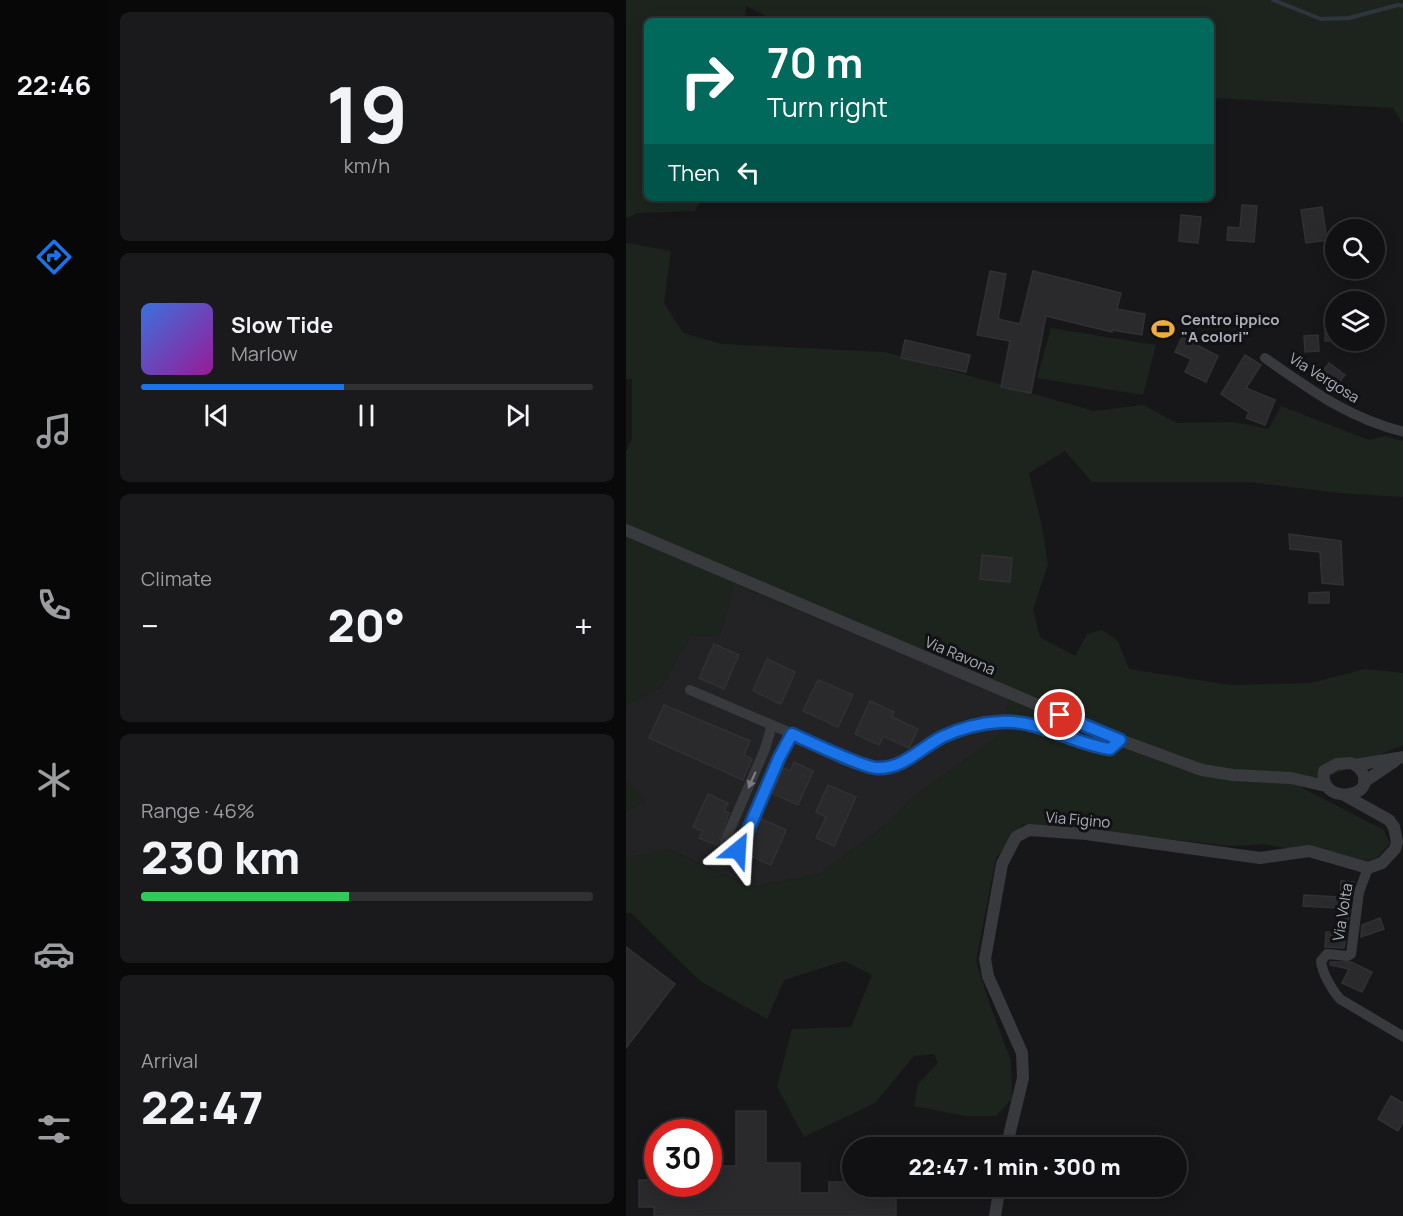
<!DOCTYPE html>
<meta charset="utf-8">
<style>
:root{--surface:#111113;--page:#1a1a1c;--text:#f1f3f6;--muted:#9c9da0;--line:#303133;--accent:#1a73e8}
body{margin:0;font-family:Manrope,sans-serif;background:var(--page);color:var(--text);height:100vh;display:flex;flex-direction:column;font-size:22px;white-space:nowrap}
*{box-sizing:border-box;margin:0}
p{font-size:20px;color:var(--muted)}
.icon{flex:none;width:33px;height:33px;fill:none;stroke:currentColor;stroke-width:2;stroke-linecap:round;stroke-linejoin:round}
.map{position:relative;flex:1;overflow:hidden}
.details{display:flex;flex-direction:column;gap:12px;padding:12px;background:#09090a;width:518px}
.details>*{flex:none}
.top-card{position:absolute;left:18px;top:18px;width:570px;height:183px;border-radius:9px;box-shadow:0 3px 15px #0003,0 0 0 2px var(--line);background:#00695c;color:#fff;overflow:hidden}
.tools{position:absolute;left:699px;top:219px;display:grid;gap:12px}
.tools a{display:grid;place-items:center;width:60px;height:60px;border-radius:50%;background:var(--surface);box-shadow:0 3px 15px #0003,0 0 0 2px var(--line);font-size:30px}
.speed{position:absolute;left:18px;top:1119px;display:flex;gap:12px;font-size:30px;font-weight:700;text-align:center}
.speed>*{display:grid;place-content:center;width:78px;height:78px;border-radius:50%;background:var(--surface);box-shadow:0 3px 15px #0003,0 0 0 2px var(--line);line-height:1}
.speed .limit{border:9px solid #d22;background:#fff;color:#111}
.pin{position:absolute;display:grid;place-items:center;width:51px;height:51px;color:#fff;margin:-26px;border:3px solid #fff;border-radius:50%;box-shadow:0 2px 6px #0007}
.me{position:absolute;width:66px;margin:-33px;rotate:27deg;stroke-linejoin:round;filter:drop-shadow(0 0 4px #0008)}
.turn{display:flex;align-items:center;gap:21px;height:126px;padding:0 24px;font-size:27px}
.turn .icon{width:78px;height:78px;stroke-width:2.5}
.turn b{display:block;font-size:42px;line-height:51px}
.then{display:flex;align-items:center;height:57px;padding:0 24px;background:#0003;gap:12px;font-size:22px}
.big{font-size:45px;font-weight:800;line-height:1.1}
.details .card{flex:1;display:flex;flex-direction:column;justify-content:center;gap:9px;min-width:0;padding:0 21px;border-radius:9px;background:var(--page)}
.details .dial{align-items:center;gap:0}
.dial b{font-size:78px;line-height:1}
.song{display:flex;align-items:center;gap:18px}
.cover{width:72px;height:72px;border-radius:9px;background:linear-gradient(135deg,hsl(220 70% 55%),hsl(300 70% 35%))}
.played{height:6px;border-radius:3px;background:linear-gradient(90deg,var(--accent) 45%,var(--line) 45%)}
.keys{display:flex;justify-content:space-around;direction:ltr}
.heat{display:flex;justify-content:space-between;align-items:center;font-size:33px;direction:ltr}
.charge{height:9px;border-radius:4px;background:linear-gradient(90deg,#34c759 46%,var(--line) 0)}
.trip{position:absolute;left:216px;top:1137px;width:345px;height:60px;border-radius:30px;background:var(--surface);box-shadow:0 3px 15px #0003,0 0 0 2px var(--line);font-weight:800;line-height:60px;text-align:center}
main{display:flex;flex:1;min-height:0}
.menu{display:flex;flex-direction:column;width:108px;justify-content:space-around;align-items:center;background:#070708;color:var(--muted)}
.menu .icon{width:42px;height:42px}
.menu .current{color:var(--accent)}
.menu b{font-size:27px;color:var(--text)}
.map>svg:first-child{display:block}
.built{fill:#232326}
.green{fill:#1d241e}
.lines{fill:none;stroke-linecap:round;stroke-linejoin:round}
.stream{stroke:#2e363d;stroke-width:4}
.building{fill:#2a2a2d;stroke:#313135;stroke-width:1.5}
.minor{stroke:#383a3e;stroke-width:10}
.tertiary{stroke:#383a3e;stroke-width:12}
.oneway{fill:#777a82}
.route-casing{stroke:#114b97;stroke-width:15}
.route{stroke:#1a73e8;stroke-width:10}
.labels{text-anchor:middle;stroke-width:6;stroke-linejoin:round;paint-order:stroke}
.poi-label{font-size:15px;font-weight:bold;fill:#aaafb9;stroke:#121214;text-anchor:start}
.street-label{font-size:15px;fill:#aaafb9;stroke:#121214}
</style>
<main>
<nav class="menu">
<b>22:46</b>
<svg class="icon current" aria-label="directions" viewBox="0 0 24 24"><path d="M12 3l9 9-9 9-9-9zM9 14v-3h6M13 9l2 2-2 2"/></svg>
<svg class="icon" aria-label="music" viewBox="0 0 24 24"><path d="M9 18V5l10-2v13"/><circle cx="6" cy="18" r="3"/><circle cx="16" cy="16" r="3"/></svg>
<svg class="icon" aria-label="phone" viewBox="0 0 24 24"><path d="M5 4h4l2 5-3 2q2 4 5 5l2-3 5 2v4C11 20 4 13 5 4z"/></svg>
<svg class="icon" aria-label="climate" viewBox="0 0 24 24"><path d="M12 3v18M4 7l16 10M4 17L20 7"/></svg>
<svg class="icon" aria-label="car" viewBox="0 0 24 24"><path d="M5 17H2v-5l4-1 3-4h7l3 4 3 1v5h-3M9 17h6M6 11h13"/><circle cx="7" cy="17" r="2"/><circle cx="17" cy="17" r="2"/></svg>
<svg class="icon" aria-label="filters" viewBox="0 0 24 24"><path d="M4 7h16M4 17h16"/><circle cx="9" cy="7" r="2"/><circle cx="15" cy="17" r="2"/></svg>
</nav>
<section class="details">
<div class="card dial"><b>19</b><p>km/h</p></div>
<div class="card">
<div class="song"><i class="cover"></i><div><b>Slow Tide</b><p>Marlow</p></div></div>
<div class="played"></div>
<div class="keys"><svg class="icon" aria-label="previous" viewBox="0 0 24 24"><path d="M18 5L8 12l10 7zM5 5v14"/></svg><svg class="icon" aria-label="pause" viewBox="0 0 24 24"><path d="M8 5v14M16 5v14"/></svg><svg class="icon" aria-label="next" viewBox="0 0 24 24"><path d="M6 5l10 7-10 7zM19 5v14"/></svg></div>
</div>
<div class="card"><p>Climate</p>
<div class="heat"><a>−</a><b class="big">20°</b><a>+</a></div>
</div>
<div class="card"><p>Range · 46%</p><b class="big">230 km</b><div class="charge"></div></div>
<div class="card"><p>Arrival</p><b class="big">22:47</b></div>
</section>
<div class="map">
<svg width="778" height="1216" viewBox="0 0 778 1216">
<rect width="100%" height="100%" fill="#171719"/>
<path class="built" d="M108,584l275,114 -5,34 -91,65 -26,27 -67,50 -68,13 -84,-38 -42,9v-47l20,-11 -20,-20v-75l35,-18 29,-51 30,-1z"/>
<g class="green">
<path d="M0,0h777v124l-10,-16 -182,-10v-77h-435l-30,-15 -1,15h-98v177h55l-7,13 -58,2 -11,6z"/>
<path d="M0,243l45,8 -7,52 19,30 39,11 163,8 209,59 49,-6 34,18 57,-1 34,7 13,-23 88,34 16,-4 18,5v56l-64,-4 -90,-11h-157l-27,-31 -36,22 14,58 5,34 -15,44 7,28 35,19 12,-22 15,-4 16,11 11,28 101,16 81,-2 54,-14 38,4v72l-101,43 82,42 6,13 -12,14 -13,5 -102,-18 -30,2 -210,-22 -27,34 -20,103 13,41 22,59 1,38 -16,17h-30l-52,-10 4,-22 20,-21 -4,-9 -20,2 -39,47 -71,34 -27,-50 15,-58 59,-2 21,-52 -28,-14 -60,19 -17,39 -67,-38 -69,-68h-5v-55l41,-9 85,38 68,-13 67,-50 26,-27 91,-65 5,-34 -275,-113 -14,50 -30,1 -29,51 -35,18v-253l6,-13v-60h-6z"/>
<path d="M425,328l105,17 -13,50 -106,-17z"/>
<path d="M0,780l20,20 -20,11z"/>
</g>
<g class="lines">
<path class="stream" d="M647,0l48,19 28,-1 49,-13 6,1"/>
</g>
<g class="building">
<path d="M616,205l15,1 -3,36 -27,-2 1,-13 12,1z"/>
<path d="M696,207l5,33 -21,3 -5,-33z"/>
<path d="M555,215l20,2 -3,26 -19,-2z"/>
<path d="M364,271l16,3 -8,45 22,5 13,-53 88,22 -4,16 28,5 -3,21 -30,-5v2l-66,-16 -15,77 -30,-6 9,-46 -33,-6z"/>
<rect x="699" y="319" width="11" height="22"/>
<path d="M692,335l1,16 -14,1 -1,-16z"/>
<path d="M556,337l36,19 -12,26 -21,-10 6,-13 -16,-7z"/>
<path d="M279,340l65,15 -4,17 -65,-14z"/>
<path d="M619,355l16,10 -15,23 29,12 -10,25 -19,-7 3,-6 -28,-18z"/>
<path d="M703,363l16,12 -12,15 -16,-12z"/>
<path d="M663,534l52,7 2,44 -21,-2 -2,-31 -30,-3z"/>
<path d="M356,555l30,3 -2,24 -30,-3z"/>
<path d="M703,592v11h-20v-10z"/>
<path d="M88,644l25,11 -15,34 -25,-11z"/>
<path d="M141,659l28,13 -14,32 -28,-13z"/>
<path d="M192,680l35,15 -15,32 -35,-16z"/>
<path d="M244,701l24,11 -2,5 26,12 -9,19 -26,-12 -4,9 -24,-11z"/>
<path d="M38,705l86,36 -6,14 8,4 -9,21 -94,-42z"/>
<path d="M168,762l19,9 -15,34 -26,-12 12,-25 6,3z"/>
<path d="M202,785l28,12 -22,49 -18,-8 10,-21 -10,-5z"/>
<path d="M82,794l20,9 -4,8 5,2 -12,32 -18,-7 4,-7 -10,-4z"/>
<path d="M135,819l25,11 -15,35 -27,-12z"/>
<path d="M715,881l13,1 -10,66 -19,-1 1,-15 12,1 1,-25 -36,-2 1,-11 36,2z"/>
<path d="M754,918l4,11 -23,8 1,-12z"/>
<path d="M0,947l49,37 -49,64z"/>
<path d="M704,962h21l21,10 -10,20 -20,-9 7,-14 -19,-4z"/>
<path d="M765,1096l12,7v19l-5,9 -20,-12z"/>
<path d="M110,1111h30v52h34v30h29v-11h23v4h44v30h-242v-9h-15v-27h19v4h50v-18h28z"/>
</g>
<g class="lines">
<g class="minor">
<path d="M639,358c46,32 83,60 139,74"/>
<path d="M64,690l185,79c29,-4 42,-17 66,-31 10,-5 24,-10 35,-13 25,-7 53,-2 77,6 20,6 37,15 57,18l10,-9"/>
<path d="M146,725l-7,24 -40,92 -1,5 3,5c9,2 11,-1 16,-9l36,-84 13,-24"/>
<path d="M742,868l-9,24 -8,62 -4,2 -20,-2 -6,7c1,12 11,29 19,38l64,38"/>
</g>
<g class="tertiary">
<path d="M0,530l494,210 82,30 31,5 58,3 35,8"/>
<path d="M725,763c5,2 8,4 11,9 16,27 -44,33 -38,-1l13,-7z"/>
<path d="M729,765l49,-8"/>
<path d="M738,782l31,-21"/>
<path d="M380,1148l17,-70 -1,-25 -34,-77 -3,-17 17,-95 14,-27 13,-7 57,4 174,24 49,-7 59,17 14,-5 13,-14 2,-7 -3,-15 -5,-7 -43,-24"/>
<path d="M369,1216l5,-30"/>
</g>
</g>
<defs><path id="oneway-solid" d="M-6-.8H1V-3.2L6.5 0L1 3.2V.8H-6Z" transform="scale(1.5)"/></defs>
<use class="oneway" href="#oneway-solid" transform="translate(126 780) rotate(114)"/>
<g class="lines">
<g class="route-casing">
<path id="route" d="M112,850l5,-8 36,-84 13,-24c16,7 72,34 85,34 26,1 44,-20 65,-31 17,-8 39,-14 58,-15 39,-3 73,22 110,27l10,-9 -60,-25"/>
</g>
<use href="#route" class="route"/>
</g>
<defs>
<g id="stadium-bare" transform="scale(1.8)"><path d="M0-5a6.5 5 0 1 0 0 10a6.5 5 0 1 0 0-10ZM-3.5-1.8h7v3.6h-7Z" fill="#edaf3c" stroke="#121214" stroke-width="2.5" paint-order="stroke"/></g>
</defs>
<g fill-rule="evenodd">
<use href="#stadium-bare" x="537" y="329"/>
</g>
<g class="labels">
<g class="poi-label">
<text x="555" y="325">Centro ippico<tspan x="555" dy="17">"A colori"</tspan></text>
</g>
<g class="street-label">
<text transform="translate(698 378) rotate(32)" y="5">Via Vergosa</text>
<text transform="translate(334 656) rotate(23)" y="5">Via Ravona</text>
<text transform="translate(452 820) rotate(5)" y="5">Via Figino</text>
<text transform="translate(717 912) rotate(-81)" y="5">Via Volta</text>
</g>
</g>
</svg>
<div class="tools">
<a><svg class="icon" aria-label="search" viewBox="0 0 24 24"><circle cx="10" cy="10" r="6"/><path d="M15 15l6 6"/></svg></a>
<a><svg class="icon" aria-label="layers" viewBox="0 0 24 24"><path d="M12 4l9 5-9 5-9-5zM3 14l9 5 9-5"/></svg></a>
</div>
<div class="speed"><div class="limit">30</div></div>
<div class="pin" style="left:434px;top:715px;background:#d93025"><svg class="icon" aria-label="arrive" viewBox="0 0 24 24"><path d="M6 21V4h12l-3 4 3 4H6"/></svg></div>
<svg class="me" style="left:112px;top:850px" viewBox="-20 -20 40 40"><path d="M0-17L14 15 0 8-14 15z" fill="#1a73e8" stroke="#fff" stroke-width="4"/></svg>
<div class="trip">22:47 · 1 min · 300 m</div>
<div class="top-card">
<div class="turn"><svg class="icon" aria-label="right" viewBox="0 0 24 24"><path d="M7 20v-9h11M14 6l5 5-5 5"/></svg><div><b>70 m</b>Turn right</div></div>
<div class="then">Then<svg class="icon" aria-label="left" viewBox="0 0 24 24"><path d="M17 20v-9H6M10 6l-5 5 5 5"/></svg></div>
</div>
</div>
</main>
